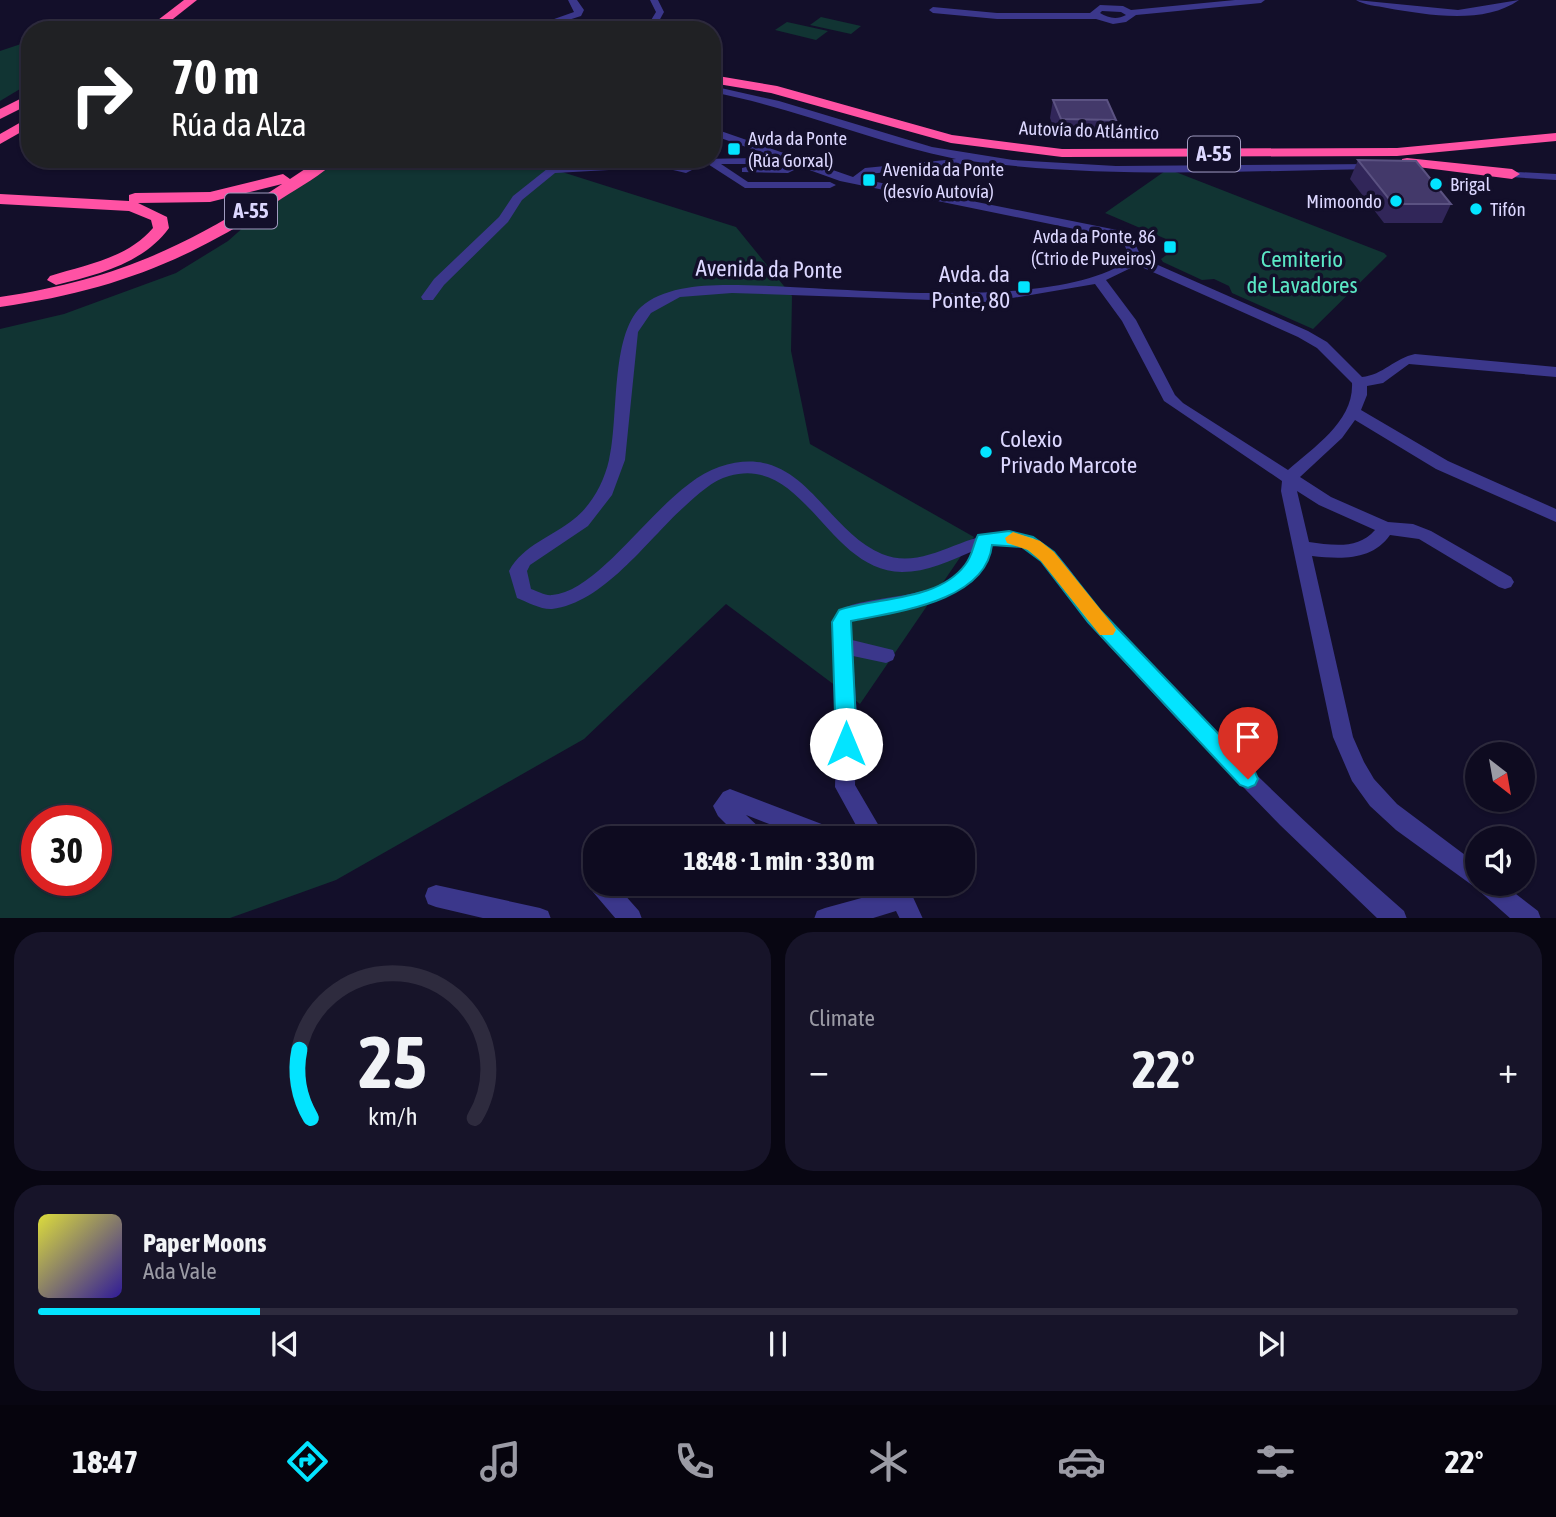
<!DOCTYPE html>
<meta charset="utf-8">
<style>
:root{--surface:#0e0b20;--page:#171429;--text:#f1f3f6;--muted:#9b9ba5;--line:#2e2b3e;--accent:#03e4ff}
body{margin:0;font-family:"Asap Condensed",sans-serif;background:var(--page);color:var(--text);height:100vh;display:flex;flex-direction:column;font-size:26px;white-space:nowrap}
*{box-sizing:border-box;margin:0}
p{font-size:23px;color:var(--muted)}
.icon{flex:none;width:38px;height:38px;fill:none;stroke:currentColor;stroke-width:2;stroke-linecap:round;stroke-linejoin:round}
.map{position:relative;height:918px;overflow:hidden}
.details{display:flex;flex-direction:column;gap:14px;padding:14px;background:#080612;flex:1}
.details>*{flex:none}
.guide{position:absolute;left:21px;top:21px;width:700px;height:147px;border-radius:28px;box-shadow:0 2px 5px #0004,0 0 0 2px var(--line);background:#202124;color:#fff;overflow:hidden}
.needle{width:46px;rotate:149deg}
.controls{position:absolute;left:1465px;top:742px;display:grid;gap:14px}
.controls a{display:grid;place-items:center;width:70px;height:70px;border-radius:50%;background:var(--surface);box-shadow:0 2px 5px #0004,0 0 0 2px var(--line);font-size:35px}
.speed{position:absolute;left:21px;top:805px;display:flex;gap:14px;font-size:35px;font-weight:700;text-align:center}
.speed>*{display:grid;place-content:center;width:91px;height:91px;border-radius:50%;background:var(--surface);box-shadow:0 2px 5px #0004,0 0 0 2px var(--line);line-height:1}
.speed .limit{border:10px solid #d22;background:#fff;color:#111}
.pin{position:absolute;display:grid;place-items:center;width:60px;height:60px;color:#fff;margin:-72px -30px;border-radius:50% 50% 50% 0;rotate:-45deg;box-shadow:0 0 7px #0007}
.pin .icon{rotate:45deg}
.me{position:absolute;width:77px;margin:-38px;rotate:0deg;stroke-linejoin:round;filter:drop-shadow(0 0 5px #0008)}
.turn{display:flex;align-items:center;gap:24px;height:147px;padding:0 35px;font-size:32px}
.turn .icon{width:91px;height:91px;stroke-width:2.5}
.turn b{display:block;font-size:49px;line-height:60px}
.big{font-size:52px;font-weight:700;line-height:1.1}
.details .widget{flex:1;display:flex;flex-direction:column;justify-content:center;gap:10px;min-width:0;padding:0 24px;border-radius:28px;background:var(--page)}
.details .dial{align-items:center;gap:0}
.dial svg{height:182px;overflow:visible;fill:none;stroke:var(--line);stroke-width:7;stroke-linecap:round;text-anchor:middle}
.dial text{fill:var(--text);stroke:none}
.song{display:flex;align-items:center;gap:21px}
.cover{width:84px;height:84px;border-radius:10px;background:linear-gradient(135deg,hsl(60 70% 55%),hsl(250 70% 35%))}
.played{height:7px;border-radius:4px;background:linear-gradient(90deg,var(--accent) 15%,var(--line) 15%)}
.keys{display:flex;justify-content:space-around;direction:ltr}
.heat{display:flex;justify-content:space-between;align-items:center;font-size:38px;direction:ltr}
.details .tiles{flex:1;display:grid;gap:14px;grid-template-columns:1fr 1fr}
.widget:last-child{grid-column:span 2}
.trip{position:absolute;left:583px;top:826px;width:392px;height:70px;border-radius:28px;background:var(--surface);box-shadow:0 2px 5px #0004,0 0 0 2px var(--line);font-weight:700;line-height:70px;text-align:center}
.dock{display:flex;height:112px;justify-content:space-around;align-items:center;background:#06040d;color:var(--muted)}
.dock .icon{width:49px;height:49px}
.dock .current{color:var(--accent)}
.dock b{font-size:32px;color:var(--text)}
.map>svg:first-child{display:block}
.green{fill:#113433;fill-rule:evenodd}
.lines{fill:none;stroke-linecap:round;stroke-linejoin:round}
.minor{fill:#3b378b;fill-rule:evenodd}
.highway{fill:#ff52a4;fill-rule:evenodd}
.wall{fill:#312659}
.building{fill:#43396a;stroke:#5b5282;stroke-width:2}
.route{fill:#03e4ff;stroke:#0294a6;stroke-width:2}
.slow{fill:#f59e0b}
.poi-dot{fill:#03e4ff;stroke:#130f2a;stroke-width:2.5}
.labels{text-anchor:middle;stroke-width:7;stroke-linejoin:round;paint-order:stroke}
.far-street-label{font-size:19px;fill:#dcd7ff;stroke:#130f2a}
.far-poi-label{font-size:19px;fill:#dcd7ff;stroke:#130f2a;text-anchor:start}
.shield{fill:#130f2a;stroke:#a09bbf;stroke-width:2}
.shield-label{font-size:21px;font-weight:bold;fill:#dcd7ff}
.park-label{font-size:23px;fill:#5be7c5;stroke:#130f2a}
.street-label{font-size:23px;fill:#dcd7ff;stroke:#130f2a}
.poi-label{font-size:23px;fill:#dcd7ff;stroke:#130f2a;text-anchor:end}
</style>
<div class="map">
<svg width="1556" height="919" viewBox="0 0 1556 919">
<rect width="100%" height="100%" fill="#130f2a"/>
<g class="green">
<path d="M821,17l40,9 -10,8 -41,-9z"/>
<path d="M787,22l41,9 -12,9 -41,-10z"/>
<path d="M30,41v42l-30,18v-50z"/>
<path d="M336,159h185l215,68 56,69 -1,55 19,93 164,93 -114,167 -134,-100 -142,135 -248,141 -106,38h-230v-589l64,-15 112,-41 52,-32 53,-47zM37,821h59v59h-59z"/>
<path d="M1168,169l216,84 3,3 -74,73 -81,-36 -3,-7 -15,-7 -12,1 -39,-18 -2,-3 12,-9 -7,-11 -61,-26z"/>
</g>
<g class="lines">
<g class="minor">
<path d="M568,0h9l7,10 -3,6 -44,14h-14l51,-18z"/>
<path d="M650,0h8l6,12 -10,18h-9l11,-18z"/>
<path d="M1235,0h30l-4,3 -125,12 -10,7 -13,2 -17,-5h-99l-64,-6 -4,-3 4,-3 64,6h93l10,-8 23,1 8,4zM1102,11l19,1 5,3c-9,5 -18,3 -26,-2z"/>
<path d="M1356,0l102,10 61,-10c-35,25 -92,15 -132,8 -10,-2 -23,-3 -31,-8z"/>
<path d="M712,86l67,15 153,46 81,13 103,6 263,-2 2,2 -6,3c-138,2 -276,10 -413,-9v4l-4,1 -90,9 -3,3 2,3 250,50 16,10 9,18 166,73 19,11 35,35c21,-2 33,-19 53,-23l141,13v10l-147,-13 -26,19 -16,3v9l-6,15 87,51 108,48v13l-120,-53 -81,-49 -13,18 -42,39 31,20 57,25 25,2 18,7 80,46 3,5 -3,5 -6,2 -6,-2 -80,-48 -29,-4c-18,26 -49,24 -78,21l41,181 11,25 10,17 23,25 80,60v20h26l35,27 3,8h-30l-35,-31 -80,-58 -26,-24 -18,-25 -19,-44 -52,-246 1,-10 -118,-80 -42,-80 -27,-37 -106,18 -257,-9 -52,4 -29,16 -13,19 -13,128 -13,35 -24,31 -58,39 -3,6 4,18c6,2 15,7 21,6 52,-4 110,-109 167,-128 84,-28 102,61 163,87 50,21 93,-38 151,-16 31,12 49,54 71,78 93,104 195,203 300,295l3,8h-29l-98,-94 -104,-107 -87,-94 -51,-66 -14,-10 -14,-4 -18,1c-13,47 -59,61 -102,68 -13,2 -26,2 -38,7v20l41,10 2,5 -2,5 -7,3 -33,-7 4,60 -2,69 31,53h-23l-28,-51 2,-71 -4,-94 6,-12 10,-4c37,-13 109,-6 124,-55 -23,10 -46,21 -71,21 -75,-1 -97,-118 -173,-96 -16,4 -32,19 -44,30 -37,33 -81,97 -133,103 -10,1 -25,-7 -35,-11l-8,-27c14,-26 43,-34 65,-52 18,-14 30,-37 35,-59 10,-41 1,-124 32,-153 30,-27 90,-22 128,-21 87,3 292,25 361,-27l-5,-13 -16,-10 -269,-55 -64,-23 -17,6h-38l27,18h82l6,3 -6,3h-85l-45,-29 58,-1 8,-4 -54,-19v-7l141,49 12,-9 91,-9c-83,-17 -161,-51 -244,-67zM1137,265l161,72 19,11 35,35c2,38 -38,64 -64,87l-105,-67 -8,-8 -39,-75 -30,-40zM1297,491l22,14 56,25c-17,20 -43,15 -66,12z"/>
<path d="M641,159h19l32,11 -6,3 -39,-9 -20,5 -72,4 -33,27 -14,22 -64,63 -11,15h-10l-2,-3 13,-18 65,-62 14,-21 34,-27 14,-4 66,-2z"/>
<path d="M746,167h42l6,3 -6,3 -46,-1v-4z"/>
<path d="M1499,171l57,3v6l-61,-4v-4z"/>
<path d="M730,789l110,42 3,7h-37l-60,-23 17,16 3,7h-26l-22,-22 -5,-10 10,-14z"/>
<path d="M593,876h2v8h20l24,27 3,8h-26l-23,-27 -3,-8z"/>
<path d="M884,884h23l16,35h-23l-4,-8 -26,8h-56l3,-8 8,-3 62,-17z"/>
<path d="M436,885l104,23 8,3 3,8h-64l-51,-12 -8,-3 -3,-8 3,-8z"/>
</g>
<g class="highway">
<path d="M184,0h13l-38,30h-14z"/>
<path d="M712,75l65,11 175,49 110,14 335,-1 159,-15v8l-159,15 -335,1 -111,-14 -180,-50 -59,-10z"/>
<path d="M30,94v10l-30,15v-10z"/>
<path d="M30,117v10l-30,17v-10z"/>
<path d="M1407,158l105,11 8,5 -8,5 -110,-14v-6z"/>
<path d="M320,159h17c-14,16 -38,28 -56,40 -94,63 -170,92 -281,108v-10c114,-17 187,-50 282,-113l-72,18 -72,1 29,14 2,11c-25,35 -72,47 -113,57l-9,-5 3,-4c35,-11 78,-18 103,-48l-2,-8 -22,-9 -129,-7v-10l129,7v-6l6,-2 75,-1 73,-18 7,5z"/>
</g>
</g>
<g class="wall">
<path d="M1053,100l63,20 -4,18h-54l-8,-20z"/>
<path d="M1358,160l93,44 -9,19h-58l-34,-44z"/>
</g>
<g class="building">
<path d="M1053,100h54l9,20 -55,-1z"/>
<path d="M1358,160l58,1 35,43h-58z"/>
</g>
<path class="route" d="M1009,531l24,6 21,15 47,59 154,161 3,7 -3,6 -7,3 -8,-3 -152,-163 -47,-61 -19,-14 -30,-2c-6,57 -97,67 -141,76l6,123 -3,6 -8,3 -7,-3 -3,-6 -4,-122 7,-12c39,-13 99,-9 126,-45 8,-10 8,-20 13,-30z"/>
<path class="slow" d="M1013,532l27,9 14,11 59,73 3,5 -3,5h-13l-59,-74 -13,-11 -21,-7 -2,-5z"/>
<g class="poi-dot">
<rect x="727" y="142" width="14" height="14" rx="3.5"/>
<rect x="862" y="173" width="14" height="14" rx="3.5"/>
<circle cx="1436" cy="184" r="7"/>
<circle cx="1396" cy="201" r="7"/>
<circle cx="1476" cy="209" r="7"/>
<rect x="1163" y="240" width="14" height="14" rx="3.5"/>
<rect x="1017" y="280" width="14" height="14" rx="3.5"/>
<circle cx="986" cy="452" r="7"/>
</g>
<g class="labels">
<g class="far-street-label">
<text transform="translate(1089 130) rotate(2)" y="7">Autovía do Atlántico</text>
</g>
<g class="far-poi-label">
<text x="748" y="145">Avda da Ponte<tspan x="748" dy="22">(Rúa Gorxal)</tspan></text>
<text x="883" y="176">Avenida da Ponte<tspan x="883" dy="22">(desvío Autovía)</tspan></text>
<text x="1450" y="191">Brigal</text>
<text x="1382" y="208" text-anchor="end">Mimoondo</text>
<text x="1490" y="216">Tifón</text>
<text x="1156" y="243" text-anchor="end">Avda da Ponte, 86<tspan x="1156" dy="22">(Ctrio de Puxeiros)</tspan></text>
</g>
<g class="shield">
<rect x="1188" y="136.5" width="52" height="35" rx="5"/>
<rect x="225" y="193.5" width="52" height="35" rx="5"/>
</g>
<g class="shield-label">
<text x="1214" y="161">A-55</text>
<text x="251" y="218">A-55</text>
</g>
<g class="park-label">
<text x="1302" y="267">Cemiterio<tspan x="1302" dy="26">de Lavadores</tspan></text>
</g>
<g class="street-label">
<text transform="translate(769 269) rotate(1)" y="8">Avenida da Ponte</text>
</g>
<g class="poi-label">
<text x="1010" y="282">Avda. da<tspan x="1010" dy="26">Ponte, 80</tspan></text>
<text x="1000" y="447" text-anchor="start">Colexio<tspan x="1000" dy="26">Privado Marcote</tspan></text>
</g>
</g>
</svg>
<div class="controls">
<a><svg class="needle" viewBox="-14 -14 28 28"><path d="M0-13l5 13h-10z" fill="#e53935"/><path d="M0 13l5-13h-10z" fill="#9b9ba5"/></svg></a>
<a><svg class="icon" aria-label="sound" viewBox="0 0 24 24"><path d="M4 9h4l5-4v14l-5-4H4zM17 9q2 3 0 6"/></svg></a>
</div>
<div class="speed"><div class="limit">30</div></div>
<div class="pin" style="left:1248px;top:779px;background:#d93025"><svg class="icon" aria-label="arrive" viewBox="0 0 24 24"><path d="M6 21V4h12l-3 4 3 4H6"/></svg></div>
<svg class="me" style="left:846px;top:744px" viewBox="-20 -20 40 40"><circle r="19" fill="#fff"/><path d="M0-13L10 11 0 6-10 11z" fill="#03e4ff"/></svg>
<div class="trip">18:48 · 1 min · 330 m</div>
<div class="guide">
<div class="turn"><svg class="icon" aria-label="right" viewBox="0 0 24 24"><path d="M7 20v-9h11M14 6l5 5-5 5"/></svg><div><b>70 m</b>Rúa da Alza</div></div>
</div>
</div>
<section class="details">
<div class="tiles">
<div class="widget dial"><svg viewBox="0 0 100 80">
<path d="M14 69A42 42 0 1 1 86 69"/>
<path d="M14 69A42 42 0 0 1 9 39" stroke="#03e4ff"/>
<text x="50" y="56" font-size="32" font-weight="700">25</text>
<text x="50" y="72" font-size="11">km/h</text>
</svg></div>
<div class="widget"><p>Climate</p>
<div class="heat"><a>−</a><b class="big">22°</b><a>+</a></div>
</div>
<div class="widget">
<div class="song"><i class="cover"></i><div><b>Paper Moons</b><p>Ada Vale</p></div></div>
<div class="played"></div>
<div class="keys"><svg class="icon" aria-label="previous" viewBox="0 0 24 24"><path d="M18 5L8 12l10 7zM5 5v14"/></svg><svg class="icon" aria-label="pause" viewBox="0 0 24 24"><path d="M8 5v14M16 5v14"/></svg><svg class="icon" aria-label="next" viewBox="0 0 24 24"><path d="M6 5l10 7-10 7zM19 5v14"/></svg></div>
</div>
</div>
</section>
<nav class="dock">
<b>18:47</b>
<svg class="icon current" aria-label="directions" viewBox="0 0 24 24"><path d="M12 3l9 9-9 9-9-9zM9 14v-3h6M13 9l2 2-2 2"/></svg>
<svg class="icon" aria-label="music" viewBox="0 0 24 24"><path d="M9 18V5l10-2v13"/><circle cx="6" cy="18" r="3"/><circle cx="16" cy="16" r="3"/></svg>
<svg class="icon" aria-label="phone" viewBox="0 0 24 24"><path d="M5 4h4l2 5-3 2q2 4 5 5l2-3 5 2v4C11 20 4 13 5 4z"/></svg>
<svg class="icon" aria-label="climate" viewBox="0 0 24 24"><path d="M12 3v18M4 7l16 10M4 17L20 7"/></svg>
<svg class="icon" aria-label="car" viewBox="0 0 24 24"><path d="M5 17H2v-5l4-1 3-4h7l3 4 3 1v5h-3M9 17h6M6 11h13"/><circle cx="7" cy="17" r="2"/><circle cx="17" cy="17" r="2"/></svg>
<svg class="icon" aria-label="filters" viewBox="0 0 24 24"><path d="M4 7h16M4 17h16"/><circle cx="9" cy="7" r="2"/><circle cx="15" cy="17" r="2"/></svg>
<b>22°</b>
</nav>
